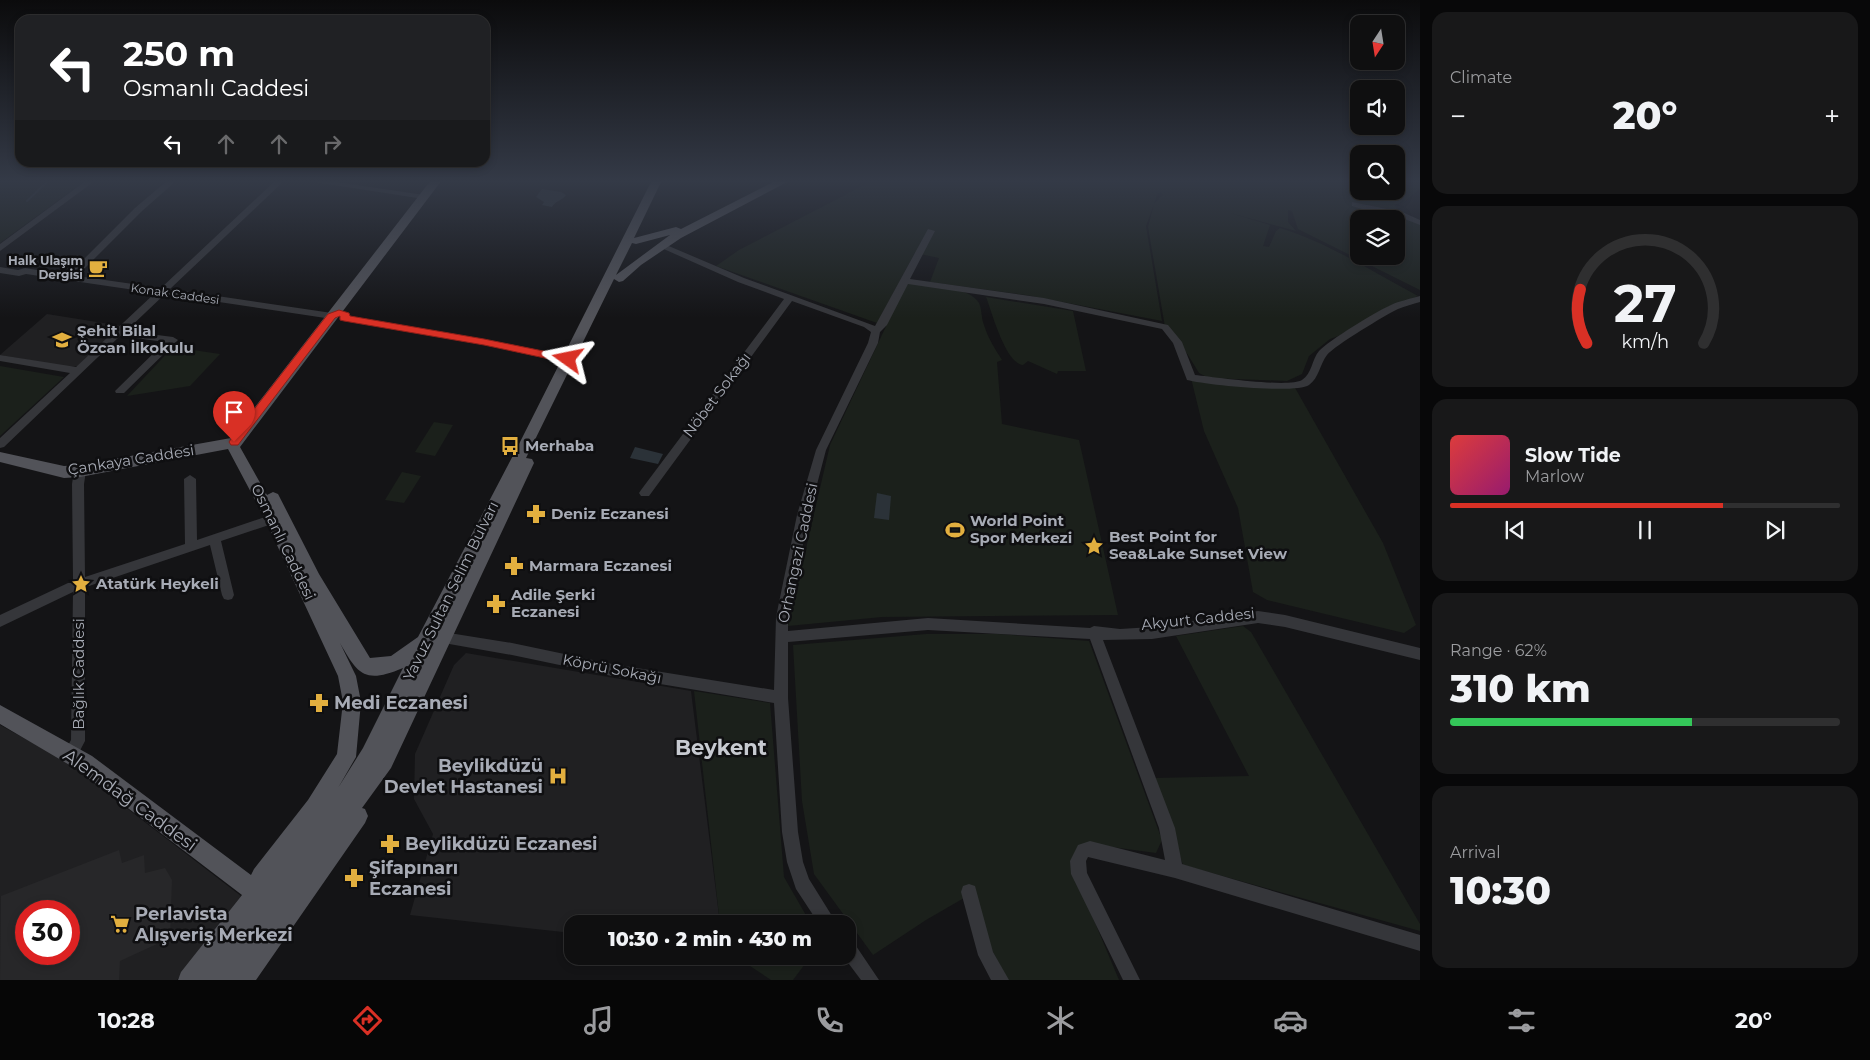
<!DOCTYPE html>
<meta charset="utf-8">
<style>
:root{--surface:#0f0f10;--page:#181819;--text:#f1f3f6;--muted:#9b9c9f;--line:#2f2f30;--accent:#d93025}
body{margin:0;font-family:Montserrat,sans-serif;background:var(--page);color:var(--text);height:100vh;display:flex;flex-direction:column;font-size:19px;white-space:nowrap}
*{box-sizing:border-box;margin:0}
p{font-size:16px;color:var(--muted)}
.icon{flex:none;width:28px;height:28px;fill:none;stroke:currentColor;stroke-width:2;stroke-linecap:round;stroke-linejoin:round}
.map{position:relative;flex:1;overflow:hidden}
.side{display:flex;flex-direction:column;gap:12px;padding:12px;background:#080809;width:450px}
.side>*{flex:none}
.banner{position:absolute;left:15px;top:15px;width:475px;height:152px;border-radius:15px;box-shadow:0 2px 8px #0003,0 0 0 1px var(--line);background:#202124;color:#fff;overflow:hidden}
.needle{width:32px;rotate:192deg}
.controls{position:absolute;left:1350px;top:15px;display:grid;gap:10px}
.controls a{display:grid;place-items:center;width:55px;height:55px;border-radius:10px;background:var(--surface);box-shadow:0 2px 8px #0003,0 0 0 1px var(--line);font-size:25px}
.speed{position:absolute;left:15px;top:900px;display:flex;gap:10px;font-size:25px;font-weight:700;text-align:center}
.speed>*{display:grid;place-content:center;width:65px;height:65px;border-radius:50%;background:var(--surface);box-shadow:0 2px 8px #0003,0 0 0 1px var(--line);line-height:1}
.speed .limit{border:8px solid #d22;background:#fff;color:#111}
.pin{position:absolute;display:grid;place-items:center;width:42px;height:42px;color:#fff;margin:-51px -21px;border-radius:50% 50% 50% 0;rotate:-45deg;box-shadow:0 0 5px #0007}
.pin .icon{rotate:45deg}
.me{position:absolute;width:55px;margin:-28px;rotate:282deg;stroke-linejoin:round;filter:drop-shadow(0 0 4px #0008)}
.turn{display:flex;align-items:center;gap:18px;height:105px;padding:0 25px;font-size:22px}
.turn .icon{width:65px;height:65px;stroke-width:2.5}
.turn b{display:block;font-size:35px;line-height:42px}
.lanes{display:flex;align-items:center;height:48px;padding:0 25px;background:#0003;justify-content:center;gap:25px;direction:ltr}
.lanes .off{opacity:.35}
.big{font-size:38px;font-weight:800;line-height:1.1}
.side .tile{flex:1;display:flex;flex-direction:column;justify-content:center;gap:8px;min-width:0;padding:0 18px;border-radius:15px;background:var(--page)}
.side .dial{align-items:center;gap:0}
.dial svg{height:130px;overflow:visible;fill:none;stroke:var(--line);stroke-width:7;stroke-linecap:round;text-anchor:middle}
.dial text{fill:var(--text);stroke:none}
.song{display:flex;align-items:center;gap:15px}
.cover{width:60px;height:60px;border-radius:8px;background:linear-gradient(135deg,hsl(0 70% 55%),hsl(320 70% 35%))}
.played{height:5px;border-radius:2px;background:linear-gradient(90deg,var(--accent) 70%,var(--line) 70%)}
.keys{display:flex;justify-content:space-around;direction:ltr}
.heat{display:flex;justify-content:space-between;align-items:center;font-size:28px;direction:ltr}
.charge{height:8px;border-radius:4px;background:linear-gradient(90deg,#34c759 62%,var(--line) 0)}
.trip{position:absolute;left:564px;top:915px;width:292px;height:50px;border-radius:15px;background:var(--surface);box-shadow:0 2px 8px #0003,0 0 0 1px var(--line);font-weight:800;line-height:50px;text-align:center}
.menu{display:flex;height:80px;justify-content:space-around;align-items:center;background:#060606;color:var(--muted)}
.menu .icon{width:35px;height:35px}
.menu .active{color:var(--accent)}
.menu b{font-size:22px;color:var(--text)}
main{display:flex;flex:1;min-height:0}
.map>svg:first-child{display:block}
.built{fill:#202022;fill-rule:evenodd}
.green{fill:#1b201b;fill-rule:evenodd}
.water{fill:#2b3238}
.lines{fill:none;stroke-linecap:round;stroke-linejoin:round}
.stream{stroke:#2b3238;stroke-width:2}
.building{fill:#272729;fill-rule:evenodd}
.minor{fill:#35363a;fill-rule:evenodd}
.major{fill:#525359;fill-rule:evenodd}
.route{fill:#d93025;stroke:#8d1f18}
.labels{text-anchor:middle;stroke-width:5;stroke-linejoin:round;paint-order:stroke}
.far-poi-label{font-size:12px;font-weight:bold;fill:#a7abb5;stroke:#0f0f11;text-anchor:end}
.far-street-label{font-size:12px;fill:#a7abb5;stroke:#0f0f11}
.poi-label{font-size:15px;font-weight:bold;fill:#a7abb5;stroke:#0f0f11;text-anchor:start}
.street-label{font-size:15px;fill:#a7abb5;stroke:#0f0f11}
.near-poi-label{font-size:18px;font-weight:bold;fill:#a7abb5;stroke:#0f0f11;text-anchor:start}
.near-street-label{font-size:18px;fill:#a7abb5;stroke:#0f0f11}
.near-quarter-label{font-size:21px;font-weight:bold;fill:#c7cad1;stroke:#0f0f11}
</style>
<main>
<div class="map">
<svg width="1420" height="980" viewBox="0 0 1420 980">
<rect width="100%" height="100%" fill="#141416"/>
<g class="built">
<path d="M47,314l75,12 -44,40 -9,1 -69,-12z"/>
<path d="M466,653l225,38 29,233h-148v9l-162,-18 23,-81 -19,-35 1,-45 39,-89z"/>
<path d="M0,725l64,35 177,136 -64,84h-177zM26,911h43v43h-43z"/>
</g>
<g class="green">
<path d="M0,180h86l-86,63z"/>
<path d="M874,180h485v11h36l7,10 -7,4 4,10 21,9v66l-122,-61 -6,-18 -4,-1v12l8,9 -66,-18 40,12 -7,21 6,1 7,-16 4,-3c49,15 93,44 138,68l-40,18 -14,13 -34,12 -21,17 -7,18 -15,7 -78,-3 -10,-5 -11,-18 -23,-28 -17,-100 6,-23 9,-10 -5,-1 -12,33 16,95 -136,-26 -96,-13 9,-24 -24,-5 -38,70 -161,-57 23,-16zM1359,219h37v37h-37z"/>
<path d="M1396,180h24v9l-15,12 -1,-4 -8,-7z"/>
<path d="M910,283c17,3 60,3 69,20 3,6 2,15 5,22 4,13 11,24 18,35l-5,2 5,62 77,16 39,175 -236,2 -94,9 42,-181 75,-159z"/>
<path d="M986,297l87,14 13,60h-28l-1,3 -29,-13 -5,4c-18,-2 -31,-53 -37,-68z"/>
<path d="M173,347l47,7 -30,32 -63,10z"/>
<path d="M0,366l64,11 -64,59z"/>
<path d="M1191,378l103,8 89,157 33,82 -12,8 -137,-33 -14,-8 -15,-84 -34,-77z"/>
<path d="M434,422l19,3 -18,31 -20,-4z"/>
<path d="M402,472l19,4 -17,27 -19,-3z"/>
<path d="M1243,626l8,6 169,292v7l-237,-66 -29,-87 95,-2 -73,-140z"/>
<path d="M926,634h72l91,7 73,199 -6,13 -66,-9 -17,27 2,11 13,24 31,74h-111l-44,-82 -38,22 -53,35 -59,-81 -12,-73 -9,-156z"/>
<path d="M694,691l76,12 14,174 27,47h-91z"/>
<path d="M735,956h76l-18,24h-22z"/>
</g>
<g class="water">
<path d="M542,189l19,3 5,3c-4,6 -10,5 -14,12l-10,-2 2,-3 -8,-5z"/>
<path d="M635,447l28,7 -5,10 -28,-6z"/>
<path d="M877,493l14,3 -2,24 -15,-2z"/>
</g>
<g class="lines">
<path class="stream" d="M27,201l22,-21"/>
</g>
<path class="building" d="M119,850l3,13 22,-8 1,18 20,-5 7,12 -2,58 -50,23 -1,19h-119l1,-84zM26,911h43v43h-43z"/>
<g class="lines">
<g class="minor">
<path d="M87,180h9l-96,71v-7z"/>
<path d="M168,180h9l-36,32 -64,64 84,12 115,-108h9l-115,109 162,24 5,3 -5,3 -167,-25 -39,37 47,6 5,3 -54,53h-8l-1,-2 50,-49 -45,-6 -116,111 -4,1v-10l70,-65 -70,-12v-6l76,12 79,-74 -129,-19 -7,2 -19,-3v-6l18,3 7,-2 43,7 67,-67z"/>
<path d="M301,180h22l101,15 4,2 -4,2z"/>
<path d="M1352,202l50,10 18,8v5l-23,-9 -21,-3 -24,-7z"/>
<path d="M928,229l7,2 -25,48 134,19 124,27 14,17 13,33c19,2 94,13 107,5 10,-6 10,-21 17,-29 9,-10 58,-40 72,-46 8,-4 19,-6 29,-9v6c-7,2 -15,4 -22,7 -11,5 -64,37 -71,46 -7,9 -8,23 -18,30 -13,9 -103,0 -122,-5l-14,-37 -11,-14 -118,-25 -136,-20 -21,41 -7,7 -2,11 -52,107 -17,65 -21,102v14l140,-13 162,10 4,-2 26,3 32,-2 106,-16 27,4 135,33v12l-135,-33 -27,-4 -106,16 -49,1 72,188 7,36 238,71v16l-245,-73 -87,-21 -2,4 1,12 53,107h-17l-52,-106 -1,-13 8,-16 12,-4 75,19 -6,-32 -69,-189 -162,-9 -140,12v56l10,134 5,30 6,17 28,45h-18l-23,-35 -9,-27 -5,-30 -8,-129 -162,-27 -100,-21 -74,-13 -1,-4 1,-4 5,-2 69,11 100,21 162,26 2,-73 21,-102 19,-65 52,-107 3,-11 -7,-5 -72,-26 -143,195h-8l-2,-3 2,-3 143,-191 -46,-17 -81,-36 1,-2h6l80,34 131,48z"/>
<path d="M344,315l140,24 84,17 5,3 -5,3 -84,-17 -143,-25 -2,-2z"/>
<path d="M80,467l6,4 -2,13 1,93 100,-33 -1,-65 6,-4 6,4 1,61 74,-25 4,2 2,3 -2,3 -54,18 13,54 -2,4 -4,1 -4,-1 -2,-4 -12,-50 -121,41 -5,-4 -8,1 1,2 6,1 2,4v151l-10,19 -5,2 -5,-2 -2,-5 8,-15 2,-148 -73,35v-12l68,-32h7l-2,-4 -1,-95 2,-13z"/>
<path d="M969,884l6,2 18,66 16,28h-18l-13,-25 -17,-63 2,-6z"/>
<path d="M848,941l6,2 25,37h-18l-18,-24h5z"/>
</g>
<path class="major" d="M431,180h11l-202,267 27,48 6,-3 5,2 41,80 51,84 21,-2 27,-19 100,-191 134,-266h10l-28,58 42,-11 5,2 96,-49h14l-110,58 -40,27 -18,16 -4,1 -5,-3 -88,179 6,1 2,4 -143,305 -29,40 3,1 3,7 -3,7 -109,157h-78l3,-8 61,-77 -164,-125 -78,-46v-19l92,51 159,119 3,-6 54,-69 29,-46 6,-52 -5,-26 -75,-161 -35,-66 -148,28 -16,1 -64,-16v-10l64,14 16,-1 151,-27zM670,235l-54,40 16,-32 4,1zM340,643c18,32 25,41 63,25l-40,80 -25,40 18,-31 5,-55 -5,-26z"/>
</g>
<linearGradient id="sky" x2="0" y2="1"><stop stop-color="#0b0b0c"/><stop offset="0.57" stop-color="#343a47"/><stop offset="1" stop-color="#343a47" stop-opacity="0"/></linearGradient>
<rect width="1420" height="318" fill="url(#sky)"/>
<path class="route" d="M339,310l10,3 1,3 134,23 84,17 5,3 -5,4 -84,-18 -140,-24 -4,-1v-4l-5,2 -97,127h-7l-2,-3 2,-3 97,-125z"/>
<defs>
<g id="cafe-bare" transform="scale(1.5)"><path d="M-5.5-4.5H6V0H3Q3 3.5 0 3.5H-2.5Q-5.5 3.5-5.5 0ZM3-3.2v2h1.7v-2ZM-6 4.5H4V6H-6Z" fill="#e2af3f" stroke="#0f0f11" stroke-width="2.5" paint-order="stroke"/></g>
<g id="school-bare" transform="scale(1.5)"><path d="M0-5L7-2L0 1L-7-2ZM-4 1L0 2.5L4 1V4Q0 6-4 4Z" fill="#e2af3f" stroke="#0f0f11" stroke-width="2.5" paint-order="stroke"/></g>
<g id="bus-bare" transform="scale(1.5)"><path d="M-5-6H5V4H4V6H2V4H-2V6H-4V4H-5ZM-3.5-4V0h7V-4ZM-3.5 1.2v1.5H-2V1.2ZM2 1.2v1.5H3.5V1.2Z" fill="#e2af3f" stroke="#0f0f11" stroke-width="2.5" paint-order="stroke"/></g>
<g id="pharmacy-bare" transform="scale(1.5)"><path d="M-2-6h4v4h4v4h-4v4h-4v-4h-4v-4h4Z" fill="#e2af3f" stroke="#0f0f11" stroke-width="2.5" paint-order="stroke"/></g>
<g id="stadium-bare" transform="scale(1.5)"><path d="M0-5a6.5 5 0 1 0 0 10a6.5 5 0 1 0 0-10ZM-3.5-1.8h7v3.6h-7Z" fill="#e2af3f" stroke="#0f0f11" stroke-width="2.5" paint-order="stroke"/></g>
<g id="sight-bare" transform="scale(1.5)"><path d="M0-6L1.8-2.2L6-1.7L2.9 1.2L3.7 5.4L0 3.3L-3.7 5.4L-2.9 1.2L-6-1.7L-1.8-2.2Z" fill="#e2af3f" stroke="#0f0f11" stroke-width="2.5" paint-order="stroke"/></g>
<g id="hospital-bare" transform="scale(1.5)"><path d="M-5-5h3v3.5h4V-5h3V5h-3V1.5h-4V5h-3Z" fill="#e2af3f" stroke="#0f0f11" stroke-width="2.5" paint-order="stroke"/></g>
<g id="supermarket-bare" transform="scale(1.5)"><path d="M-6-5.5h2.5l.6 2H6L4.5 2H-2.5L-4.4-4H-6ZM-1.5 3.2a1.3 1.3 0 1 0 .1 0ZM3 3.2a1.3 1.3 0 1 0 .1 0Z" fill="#e2af3f" stroke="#0f0f11" stroke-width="2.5" paint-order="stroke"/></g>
</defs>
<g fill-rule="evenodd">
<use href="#cafe-bare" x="98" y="268"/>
<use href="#school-bare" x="62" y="340"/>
<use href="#bus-bare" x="510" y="446"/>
<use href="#pharmacy-bare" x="536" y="514"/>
<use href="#stadium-bare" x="955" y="530"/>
<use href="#sight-bare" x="1094" y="546"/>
<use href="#pharmacy-bare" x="514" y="566"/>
<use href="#sight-bare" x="81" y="584"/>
<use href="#pharmacy-bare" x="496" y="604"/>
<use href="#pharmacy-bare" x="319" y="703"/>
<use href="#hospital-bare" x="558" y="776"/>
<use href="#pharmacy-bare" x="390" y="844"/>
<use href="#pharmacy-bare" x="354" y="878"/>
<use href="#supermarket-bare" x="120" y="924"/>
</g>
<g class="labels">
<g class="far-poi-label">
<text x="83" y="265">Halk Ulaşım<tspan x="83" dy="14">Dergisi</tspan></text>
</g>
<g class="far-street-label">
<text transform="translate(175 294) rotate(8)" y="4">Konak Caddesi</text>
</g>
<g class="poi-label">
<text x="77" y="336">Şehit Bilal<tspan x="77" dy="17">Özcan İlkokulu</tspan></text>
<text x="525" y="451">Merhaba</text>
<text x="551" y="519">Deniz Eczanesi</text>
<text x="970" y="526">World Point<tspan x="970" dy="17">Spor Merkezi</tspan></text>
<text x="1109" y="542">Best Point for<tspan x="1109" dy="17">Sea&amp;Lake Sunset View</tspan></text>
<text x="529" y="571">Marmara Eczanesi</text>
<text x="96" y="589">Atatürk Heykeli</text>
<text x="511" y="600">Adile Şerki<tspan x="511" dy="17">Eczanesi</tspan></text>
</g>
<g class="street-label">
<text transform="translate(717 395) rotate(-53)" y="5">Nöbet Sokağı</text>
<text transform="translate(131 460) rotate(-9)" y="5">Çankaya Caddesi</text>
<text transform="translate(283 542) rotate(64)" y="5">Osmanlı Caddesi</text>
<text transform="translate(798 553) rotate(-78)" y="5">Orhangazi Caddesi</text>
<text transform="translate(451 591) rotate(-64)" y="5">Yavuz Sultan Selim Bulvarı</text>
<text transform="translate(1198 619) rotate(-6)" y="5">Akyurt Caddesi</text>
<text transform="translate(612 669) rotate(11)" y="5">Köprü Sokağı</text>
<text transform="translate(79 674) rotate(-90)" y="5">Bağlık Caddesi</text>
</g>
<g class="near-poi-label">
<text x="334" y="709">Medi Eczanesi</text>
<text x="543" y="772" text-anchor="end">Beylikdüzü<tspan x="543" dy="21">Devlet Hastanesi</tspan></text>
<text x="405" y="850">Beylikdüzü Eczanesi</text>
<text x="369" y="874">Şifapınarı<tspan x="369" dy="21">Eczanesi</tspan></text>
<text x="135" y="920">Perlavista<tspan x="135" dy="21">Alışveriş Merkezi</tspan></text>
</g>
<g class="near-street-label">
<text transform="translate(130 800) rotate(36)" y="6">Alemdağ Caddesi</text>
</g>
<g class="near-quarter-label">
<text x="721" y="755">Beykent</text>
</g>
</g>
</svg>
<div class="controls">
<a><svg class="needle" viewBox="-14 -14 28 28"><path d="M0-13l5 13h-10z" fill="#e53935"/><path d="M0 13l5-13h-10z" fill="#9b9c9f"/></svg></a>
<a><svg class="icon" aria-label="sound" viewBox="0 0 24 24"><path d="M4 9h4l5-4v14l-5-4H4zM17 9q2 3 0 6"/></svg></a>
<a><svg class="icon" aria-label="search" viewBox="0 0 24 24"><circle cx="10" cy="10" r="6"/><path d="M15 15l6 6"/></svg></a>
<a><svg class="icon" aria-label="layers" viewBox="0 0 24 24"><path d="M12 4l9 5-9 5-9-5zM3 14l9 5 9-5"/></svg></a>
</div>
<div class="speed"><div class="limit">30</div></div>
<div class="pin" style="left:234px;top:442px;background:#d93025"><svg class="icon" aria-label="arrive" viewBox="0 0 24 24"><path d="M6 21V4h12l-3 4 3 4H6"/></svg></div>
<svg class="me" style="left:568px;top:359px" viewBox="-20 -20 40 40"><path d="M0-17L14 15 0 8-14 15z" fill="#d93025" stroke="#fff" stroke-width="4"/></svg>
<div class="trip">10:30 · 2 min · 430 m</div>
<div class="banner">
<div class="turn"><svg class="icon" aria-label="left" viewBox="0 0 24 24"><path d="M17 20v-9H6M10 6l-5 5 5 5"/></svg><div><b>250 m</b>Osmanlı Caddesi</div></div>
<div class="lanes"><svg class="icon" aria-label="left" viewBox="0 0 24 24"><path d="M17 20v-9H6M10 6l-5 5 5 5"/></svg><svg class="icon off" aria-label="ahead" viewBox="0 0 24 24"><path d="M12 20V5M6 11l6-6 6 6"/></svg><svg class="icon off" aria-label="ahead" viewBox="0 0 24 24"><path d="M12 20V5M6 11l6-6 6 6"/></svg><svg class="icon off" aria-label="right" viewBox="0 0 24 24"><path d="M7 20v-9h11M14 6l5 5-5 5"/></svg></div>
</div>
</div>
<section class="side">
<div class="tile"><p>Climate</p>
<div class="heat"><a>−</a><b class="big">20°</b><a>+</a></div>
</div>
<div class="tile dial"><svg viewBox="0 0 100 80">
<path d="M14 69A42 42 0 1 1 86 69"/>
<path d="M14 69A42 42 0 0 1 10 36" stroke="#d93025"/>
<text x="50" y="56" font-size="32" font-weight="700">27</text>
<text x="50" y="72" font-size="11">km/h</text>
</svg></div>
<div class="tile">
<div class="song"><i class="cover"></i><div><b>Slow Tide</b><p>Marlow</p></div></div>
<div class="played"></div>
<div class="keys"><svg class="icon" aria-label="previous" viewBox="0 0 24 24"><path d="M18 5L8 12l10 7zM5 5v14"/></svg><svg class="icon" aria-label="pause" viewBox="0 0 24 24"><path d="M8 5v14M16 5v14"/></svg><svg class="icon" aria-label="next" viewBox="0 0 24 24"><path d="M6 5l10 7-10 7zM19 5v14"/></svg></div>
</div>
<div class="tile"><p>Range · 62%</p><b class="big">310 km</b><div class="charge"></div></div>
<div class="tile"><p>Arrival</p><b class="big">10:30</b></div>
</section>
</main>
<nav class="menu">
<b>10:28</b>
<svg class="icon active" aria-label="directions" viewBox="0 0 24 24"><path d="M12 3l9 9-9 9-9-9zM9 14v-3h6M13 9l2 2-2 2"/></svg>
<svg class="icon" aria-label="music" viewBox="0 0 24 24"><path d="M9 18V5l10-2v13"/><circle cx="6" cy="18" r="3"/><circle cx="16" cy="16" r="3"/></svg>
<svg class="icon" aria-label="phone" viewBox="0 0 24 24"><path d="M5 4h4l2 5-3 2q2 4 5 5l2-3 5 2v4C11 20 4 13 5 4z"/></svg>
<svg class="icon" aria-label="climate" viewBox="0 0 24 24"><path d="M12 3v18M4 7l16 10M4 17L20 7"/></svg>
<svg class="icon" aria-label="car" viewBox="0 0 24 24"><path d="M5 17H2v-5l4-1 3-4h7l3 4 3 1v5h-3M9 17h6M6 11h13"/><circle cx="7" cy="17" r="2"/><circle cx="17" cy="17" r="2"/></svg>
<svg class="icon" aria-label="filters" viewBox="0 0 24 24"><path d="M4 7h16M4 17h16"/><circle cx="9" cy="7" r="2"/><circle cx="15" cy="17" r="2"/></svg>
<b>20°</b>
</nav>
